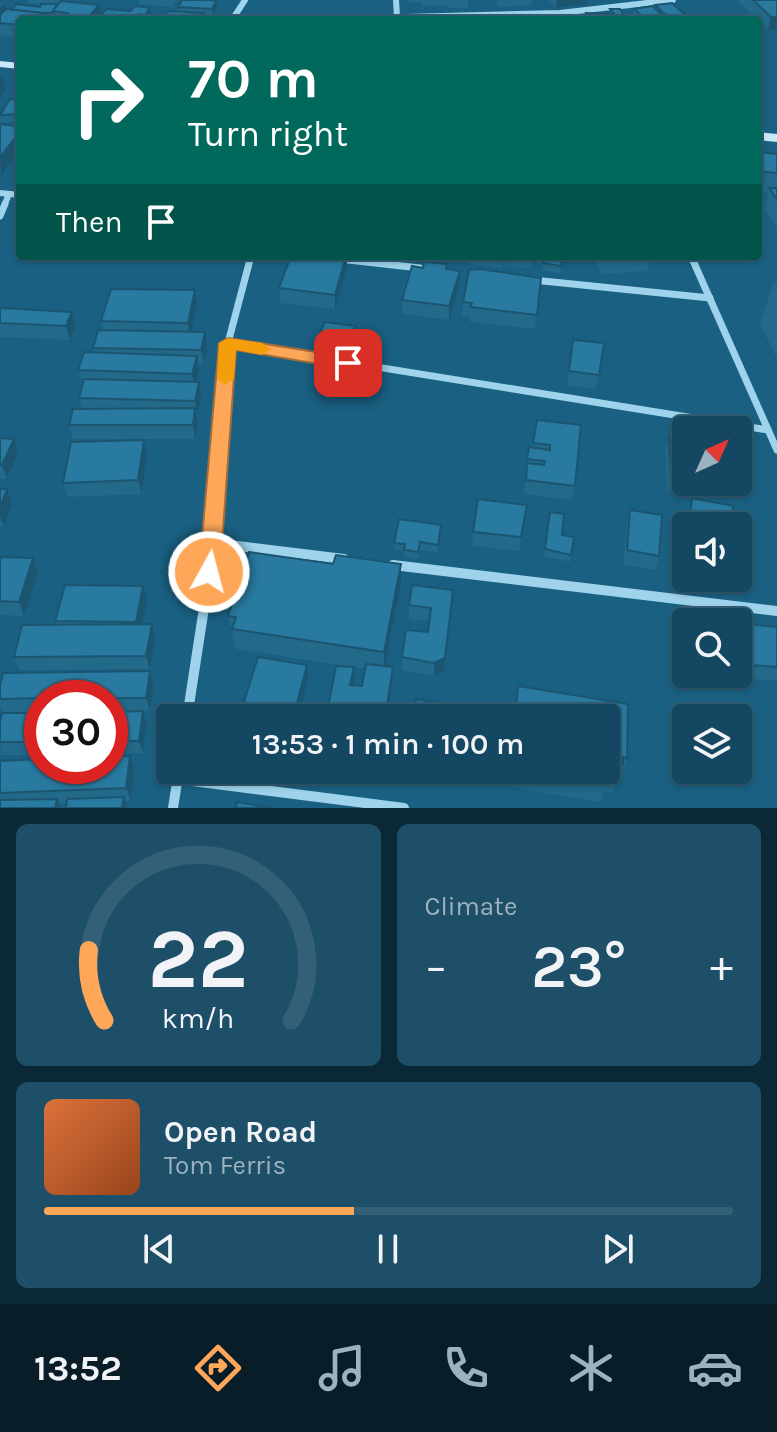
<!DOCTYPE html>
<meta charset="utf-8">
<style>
:root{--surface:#144862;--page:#1d4f68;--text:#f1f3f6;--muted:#9db2be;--line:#336077;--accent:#fea759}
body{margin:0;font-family:Karla,sans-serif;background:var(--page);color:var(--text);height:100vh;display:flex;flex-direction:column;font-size:30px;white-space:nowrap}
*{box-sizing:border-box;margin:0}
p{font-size:26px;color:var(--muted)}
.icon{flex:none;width:44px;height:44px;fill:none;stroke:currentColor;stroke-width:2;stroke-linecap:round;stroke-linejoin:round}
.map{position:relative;height:808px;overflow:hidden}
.drawer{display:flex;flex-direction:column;gap:16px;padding:16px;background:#0b2836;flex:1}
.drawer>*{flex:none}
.banner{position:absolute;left:16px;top:16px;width:746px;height:244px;border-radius:8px;box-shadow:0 2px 6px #0004,0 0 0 2px var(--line);background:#00695c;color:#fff;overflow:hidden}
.needle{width:52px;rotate:45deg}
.tools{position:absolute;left:672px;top:416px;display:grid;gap:16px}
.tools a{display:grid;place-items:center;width:80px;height:80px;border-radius:8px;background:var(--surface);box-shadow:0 2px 6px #0004,0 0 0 2px var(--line);font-size:40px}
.speed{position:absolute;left:24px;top:680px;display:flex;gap:16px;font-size:40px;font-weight:700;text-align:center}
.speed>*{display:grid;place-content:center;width:104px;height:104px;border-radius:50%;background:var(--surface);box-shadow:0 2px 6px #0004,0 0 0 2px var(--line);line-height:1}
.speed .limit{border:12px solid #d22;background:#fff;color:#111}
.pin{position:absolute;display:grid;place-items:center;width:68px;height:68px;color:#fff;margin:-34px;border-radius:16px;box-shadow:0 4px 12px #0006}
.me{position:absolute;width:88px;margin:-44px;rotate:7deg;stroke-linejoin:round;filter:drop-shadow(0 0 6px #0008)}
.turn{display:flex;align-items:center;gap:28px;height:168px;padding:0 40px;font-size:36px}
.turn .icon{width:104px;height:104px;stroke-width:2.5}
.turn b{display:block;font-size:56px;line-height:68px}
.then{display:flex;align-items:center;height:76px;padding:0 40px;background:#0003;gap:16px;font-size:30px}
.big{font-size:60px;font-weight:600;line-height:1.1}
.drawer .tile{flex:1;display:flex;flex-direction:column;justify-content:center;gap:12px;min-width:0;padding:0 28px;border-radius:12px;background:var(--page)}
.drawer .dial{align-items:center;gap:0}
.dial svg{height:208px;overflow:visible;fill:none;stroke:var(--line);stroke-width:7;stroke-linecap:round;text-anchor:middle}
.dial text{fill:var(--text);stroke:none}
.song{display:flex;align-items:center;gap:24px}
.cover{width:96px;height:96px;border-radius:12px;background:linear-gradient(135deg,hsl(20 70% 55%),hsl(20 70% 35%))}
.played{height:8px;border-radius:4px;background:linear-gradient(90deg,var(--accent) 45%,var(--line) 45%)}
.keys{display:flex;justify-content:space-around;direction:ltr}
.heat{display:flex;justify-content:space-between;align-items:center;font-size:44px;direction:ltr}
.drawer .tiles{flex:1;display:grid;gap:16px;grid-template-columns:1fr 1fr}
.tile:last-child{grid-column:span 2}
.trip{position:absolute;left:156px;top:704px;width:464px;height:80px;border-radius:8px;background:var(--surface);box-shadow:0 2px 6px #0004,0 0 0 2px var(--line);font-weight:600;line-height:80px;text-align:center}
.tab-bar{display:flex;height:128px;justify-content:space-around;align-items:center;background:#081d27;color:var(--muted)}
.tab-bar .icon{width:56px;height:56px}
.tab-bar .selected{color:var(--accent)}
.tab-bar b{font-size:36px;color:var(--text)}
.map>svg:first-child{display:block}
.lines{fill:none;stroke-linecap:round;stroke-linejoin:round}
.minor-far2{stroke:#9ed3eb;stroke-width:6}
.minor-far1{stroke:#9ed3eb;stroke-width:7}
.minor{stroke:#9ed3eb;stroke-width:10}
.secondary{fill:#c9e9f8;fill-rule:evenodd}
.wall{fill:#22698a}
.shaded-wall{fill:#1c5570}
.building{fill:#287aa0;stroke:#1c5570;stroke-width:2}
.route{fill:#fea759;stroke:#a56d3a;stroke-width:2}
.slow{fill:#f59e0b}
</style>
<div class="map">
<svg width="777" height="808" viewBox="0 0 777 808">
<rect width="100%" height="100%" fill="#1a6082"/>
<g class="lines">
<g class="minor-far2">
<path d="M396,0l1,17"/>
<path d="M232,20l13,-20"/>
<path d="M290,20l270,-7 113,-13"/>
<path d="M0,193l20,2"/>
<path d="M4,206l5,-12"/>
</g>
<g class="minor-far1">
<path d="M0,216l5,-12"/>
<path d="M691,256l86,194"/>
<path d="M339,259l81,9"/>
<path d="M533,280l177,18"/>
<path d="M228,343l540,87"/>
<path d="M219,470l9,-127 23,-87"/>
</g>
<g class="minor">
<path d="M214,543l130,16"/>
<path d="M393,565l384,46"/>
<path d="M187,718l27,-175 5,-75"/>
<path d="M177,779l227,29"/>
<path d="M173,808l6,-38"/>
</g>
<g class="secondary">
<path d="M0,61l20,2v6l-20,-2z"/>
<path d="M758,132l19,2v8l-19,-2z"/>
</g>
</g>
<g class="wall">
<path d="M27,0h39l-1,1 36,14 49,-7 2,12h-98v-1h-8v1h-26v18l-20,-3v-32h4l2,6 6,1 28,-3 1,-3 -13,-1z"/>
<path d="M138,0h38l-4,7 -33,-3z"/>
<path d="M408,0h60v8h-20v-3h-26v-3h-13z"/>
<path d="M495,0h37l-1,5 -33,2z"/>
<path d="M549,0h39v4l-32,4z"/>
<path d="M737,0h40v29l-9,1z"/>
<path d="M655,5l36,15h-52l-6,-5 1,-6 20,-1z"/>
<path d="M178,7h39l-4,8 -34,-4z"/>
<path d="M610,9l16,9v2h-41l1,-7 23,1z"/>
<path d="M20,100v50l-20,25v-54l1,3 13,2 4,-4h-17l-1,-8z"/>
<path d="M758,152l19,2v74l-13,-20 4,-15 -10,-1z"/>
<path d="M291,256h56v12l-12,41 -55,-6 -1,-15z"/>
<path d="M465,256h38l-1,12 -32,-4v-4l-5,-1z"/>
<path d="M506,256h56l-2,17 -18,-3 1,-5 -6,-1v-5h-4l-1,9 -27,-2z"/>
<path d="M594,256h56l-3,15 -45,3z"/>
<path d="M423,268l24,1 12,16 -10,35 -47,-6v-14z"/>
<path d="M541,278l-6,51 -65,-7v-5l-8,-1 1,-14z"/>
<path d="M773,283h4v75l-17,-34z"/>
<path d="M195,290l2,14 -6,28 16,14 -3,18h-6l1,6 -3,12 5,14 -5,19 2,8 -3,16h-122l-4,-14 13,-16 -3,-11 4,-13 -5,-15 16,-17 -1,-5 11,-17 -3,-10z"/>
<path d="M0,308l76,18 -6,14 -70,-3z"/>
<path d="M355,333l-8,22 -30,-5 -1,-7z"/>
<path d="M573,340l31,3 -8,46 -29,-3z"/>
<path d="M537,420l38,66 -3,14 -48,-6 5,-47h3z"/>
<path d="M669,437l17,1v44h15l-3,12 -31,-4 -2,-39z"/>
<path d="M0,438l18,15 -11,26h-7z"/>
<path d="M144,440l3,14 -5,40 -75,3 -4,-14z"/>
<path d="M0,489l12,15 -8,22h-4z"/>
<path d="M692,498l40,28h-46l2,-14z"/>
<path d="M527,505l-8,46 -47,-5 1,-14z"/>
<path d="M630,510l29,46 -4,14 -32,-6 4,-40z"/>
<path d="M550,512l12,23 12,2 -4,25 -26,-6z"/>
<path d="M686,530v45l-4,-1z"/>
<path d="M441,532l-4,20 -17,-2 -2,9 -14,-2v-6l-10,-1v-7z"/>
<path d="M0,557l38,15 -14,44 -24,-1z"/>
<path d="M333,564h68v20l-16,82 7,15 -66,37 28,-51 -1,18 9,1 3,-17 -129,-20 -8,-33z"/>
<path d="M698,578h28l-2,6z"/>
<path d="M453,590l-9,82 -10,4 -32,-6v-13l26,-25 1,-11 -20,-2v-14z"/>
<path d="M147,600l-5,24h10l3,13 -5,32 -130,1 -6,-13 43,-33 -2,-3z"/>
<path d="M747,624l30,3v54l-30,-3 -5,-40z"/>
<path d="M679,629l7,1v44h22l-2,4 -29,-4v-38z"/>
<path d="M150,671l4,13 -4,27h-7l4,13 -4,29 -33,1v-56h-68v14l-39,1 -3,-6v-8z"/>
<path d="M518,686l110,18 -1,55 -6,18 -2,-1 -2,7h-2l-3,10 -8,-2 -3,11 -95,-16 2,-16h98v-52h-92z"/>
<path d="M42,713v42h-41l-1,-13z"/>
<path d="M130,756l4,13 -3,32h-5l2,7h-62v-5l-7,1 2,4h-61v-47z"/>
<path d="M357,770h19l-1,2z"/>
<path d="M424,770h48l-2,17 -45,-6z"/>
</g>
<g class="shaded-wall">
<path d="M557,0h31v4l-32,4z"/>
<path d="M216,1l1,6 -4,8 -1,-6z"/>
<path d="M4,3l2,6 -6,7v-9z"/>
<path d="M99,5l2,12 -2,3h-13z"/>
<path d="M150,8l2,12h-6l-1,-5z"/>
<path d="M44,13l2,7h-8z"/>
<path d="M771,17h6v12l-9,1z"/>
<path d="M2,76l4,14 -6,6v-17z"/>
<path d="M20,132v18l-19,25 -1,-18z"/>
<path d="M346,256l1,12 -12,41v-14z"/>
<path d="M460,271l-1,14 -10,35v-14z"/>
<path d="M195,290l2,14 -7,33 -2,-14z"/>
<path d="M72,312l4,14 -6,14 -4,-14z"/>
<path d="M355,326v7l-8,22v-7z"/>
<path d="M205,332l2,14 -3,18 -3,-14z"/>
<path d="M197,356l2,14 -4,19 -3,-15z"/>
<path d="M199,382l2,14 -4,19 -2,-14z"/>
<path d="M195,408l3,15 -3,16 -2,-14z"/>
<path d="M14,439l4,14 -11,26 -5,-14z"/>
<path d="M144,440l3,14 -5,40 -4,-14z"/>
<path d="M7,489l5,15 -8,22 -4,-10v-8z"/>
<path d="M33,558l5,14 -14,44 -5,-14z"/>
<path d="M401,564v20l-17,87v-19z"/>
<path d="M143,586l4,14 -7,36 -4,-14z"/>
<path d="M453,590l-9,82 -10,4v-13z"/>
<path d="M152,624l3,13 -5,32 -4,-13z"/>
<path d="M307,665l1,13 -10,40h-5z"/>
<path d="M354,667v14l-3,17 -1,-13z"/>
<path d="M393,667l-1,14 -5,37h-2z"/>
<path d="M150,671l4,13 -4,27 -4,-13z"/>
<path d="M143,711l4,13 -4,29 -4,-12z"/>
<path d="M130,756l4,13 -3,32 -5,-13z"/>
<path d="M124,797l4,11h-6z"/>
<path d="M57,799l4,9h-6z"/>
</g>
<g class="building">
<path d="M182,0h29l5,1 -4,8 -34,-2z"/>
<path d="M753,0h24v17h-6z"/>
<path d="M61,1l38,4 -13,15 -21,-2 3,-5 -16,-2z"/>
<path d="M672,3l19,17h-20l-16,-15z"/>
<path d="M16,4l24,3 1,-3h16l-5,9h-9l-31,-3z"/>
<path d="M135,6l15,2 -5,7 -6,-1 -5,6h-37l9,-11 24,2z"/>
<path d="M652,6l16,14h-21l-13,-11z"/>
<path d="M6,9l38,4 -6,7h-18v5l-20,-2v-8z"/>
<path d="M610,9h10l6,9 -8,1 1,1h-30l-3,-7 28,1z"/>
<path d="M169,11l35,2 -4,7h-38z"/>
<path d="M417,15v5h-18v-4z"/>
<path d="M511,17v3h12h-35z"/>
<path d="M10,99l10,1v18l-3,-1 2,-3 -19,1z"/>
<path d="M18,121l2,1v10l-20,25v-33l14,2z"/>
<path d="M758,152l19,2v19l-19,-2z"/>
<path d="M769,188h8v11z"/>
<path d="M291,256h55l-11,39 -56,-7z"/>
<path d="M470,256h33l-1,4z"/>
<path d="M506,256h27v5l-27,-2z"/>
<path d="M538,256h24l-1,10 -18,-3 1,-5z"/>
<path d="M424,262l23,2 -1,5 14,2 -11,35 -47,-6 10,-34 11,2z"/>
<path d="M480,269l61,9 -4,37 -67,-8 2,-4 -9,-1 6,-32z"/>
<path d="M111,289l84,1 -7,33 -87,-2z"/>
<path d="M0,308l72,4 -6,14 -66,-3z"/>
<path d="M325,322l30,4 -8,22 -31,-5z"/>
<path d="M98,330l107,2 -4,18 -108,-2z"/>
<path d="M573,340l31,3 -5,32 -30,-4z"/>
<path d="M84,352l113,4 -5,18 -114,-4z"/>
<path d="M84,379l115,3 -4,19 -116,-3z"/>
<path d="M195,408l-2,17h-124l4,-16z"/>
<path d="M537,420l44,5 -6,61 -49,-6 1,-17 17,2 1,-4 -18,-2 2,-12 21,3v-5l-17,-2z"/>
<path d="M669,437l17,1v40l-15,-2z"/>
<path d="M0,438l14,1 -12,26h-2z"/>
<path d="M144,440l-6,40 -75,3 8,-41z"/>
<path d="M0,489h7l-7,19z"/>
<path d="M692,498l41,8 -1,20h-43z"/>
<path d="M478,499l49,6 -6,32 -48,-5z"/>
<path d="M630,510l32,5 -3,41 -32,-6z"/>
<path d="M550,512l14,2 -2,21 12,2 -3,18 -26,-6z"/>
<path d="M399,519l42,6 -3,20 -18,-3 -2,10 -14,-2 1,-6 -11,-1z"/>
<path d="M249,552l84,12 3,-9 65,9 -17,88 -152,-23 4,-12 -8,-1z"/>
<path d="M0,557l33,1 -14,44 -19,-1z"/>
<path d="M65,585l78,1 -7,36 -81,-1z"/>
<path d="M412,585l41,5 -8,68 -11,5 -32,-6 4,-27 22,2 3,-24 -22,-3z"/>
<path d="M152,624l-6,32 -132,1 8,-32z"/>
<path d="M747,624l30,3v40l-25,-2z"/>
<path d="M679,629l7,1v38l-7,-1z"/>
<path d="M258,657l49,8 -14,53h-54z"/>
<path d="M366,664l27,3 -8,51h-59l10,-52 18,1 -4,18 12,1z"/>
<path d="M150,671l-4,27h-104l-42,1v-13l3,-13z"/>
<path d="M518,686l110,18 -1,55 -4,-2v8l-5,-1 -1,11 -10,-2 -1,12 -85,-15h85v-52h-91z"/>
<path d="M416,699l29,5 4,9 29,3v2h-64z"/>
<path d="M143,711l-4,30h-29v-29z"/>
<path d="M2,713h40v29h-42v-21z"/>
<path d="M130,756l-4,32 -126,5v-32l42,-2v7h68v-9z"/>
<path d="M436,770h35v4z"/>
<path d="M124,797l-2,11h-56l1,-9z"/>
<path d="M57,799l-2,9h-55v-8z"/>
<path d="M237,802l34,6h-35z"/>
</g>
<path class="route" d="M228,338l120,19 9,6 -9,6 -112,-19 -16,222 -3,6 -8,3 -7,-3 -3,-6 20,-229z"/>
<path class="slow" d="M228,338l34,5 9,6 -9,6 -26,-5 -2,29 -9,6 -8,-6 2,-36z"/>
</svg>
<div class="tools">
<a><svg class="needle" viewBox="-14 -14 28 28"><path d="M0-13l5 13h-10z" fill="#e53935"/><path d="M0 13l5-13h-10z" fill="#9db2be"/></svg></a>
<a><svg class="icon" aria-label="sound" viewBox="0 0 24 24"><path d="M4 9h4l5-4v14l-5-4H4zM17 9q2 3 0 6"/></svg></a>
<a><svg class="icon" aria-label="search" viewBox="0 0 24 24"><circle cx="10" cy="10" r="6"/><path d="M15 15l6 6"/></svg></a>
<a><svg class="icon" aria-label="layers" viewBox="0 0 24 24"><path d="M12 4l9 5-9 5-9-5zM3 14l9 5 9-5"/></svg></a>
</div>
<div class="speed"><div class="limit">30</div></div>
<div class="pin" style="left:348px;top:363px;background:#d93025"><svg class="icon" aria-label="arrive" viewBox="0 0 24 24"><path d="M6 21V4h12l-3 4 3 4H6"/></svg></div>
<svg class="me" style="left:209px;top:572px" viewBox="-20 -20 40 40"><circle r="17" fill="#fea759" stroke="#fff" stroke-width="3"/><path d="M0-11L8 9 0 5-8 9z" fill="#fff"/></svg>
<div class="trip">13:53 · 1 min · 100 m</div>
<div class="banner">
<div class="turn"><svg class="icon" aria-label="right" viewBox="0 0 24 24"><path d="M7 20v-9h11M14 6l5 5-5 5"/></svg><div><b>70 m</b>Turn right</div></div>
<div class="then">Then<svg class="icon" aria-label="arrive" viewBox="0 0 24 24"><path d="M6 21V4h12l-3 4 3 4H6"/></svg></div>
</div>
</div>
<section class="drawer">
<div class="tiles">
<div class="tile dial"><svg viewBox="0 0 100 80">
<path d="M14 69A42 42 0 1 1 86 69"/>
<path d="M14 69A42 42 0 0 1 8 42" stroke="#fea759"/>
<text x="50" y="56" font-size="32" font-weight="700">22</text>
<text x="50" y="72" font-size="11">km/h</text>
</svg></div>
<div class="tile"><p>Climate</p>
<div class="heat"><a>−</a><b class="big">23°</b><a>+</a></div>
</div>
<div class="tile">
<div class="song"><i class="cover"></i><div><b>Open Road</b><p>Tom Ferris</p></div></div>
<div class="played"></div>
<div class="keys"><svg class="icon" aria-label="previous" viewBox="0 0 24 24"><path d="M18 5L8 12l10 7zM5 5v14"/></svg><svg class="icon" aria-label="pause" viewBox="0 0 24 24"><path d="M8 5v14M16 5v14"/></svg><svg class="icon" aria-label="next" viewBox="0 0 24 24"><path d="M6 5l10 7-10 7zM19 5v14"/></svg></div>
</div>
</div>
</section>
<nav class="tab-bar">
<b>13:52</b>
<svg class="icon selected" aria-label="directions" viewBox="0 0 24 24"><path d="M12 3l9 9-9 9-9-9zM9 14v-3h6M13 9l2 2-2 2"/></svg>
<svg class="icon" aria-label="music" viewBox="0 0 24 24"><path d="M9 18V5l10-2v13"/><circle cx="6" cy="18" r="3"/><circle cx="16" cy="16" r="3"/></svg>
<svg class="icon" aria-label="phone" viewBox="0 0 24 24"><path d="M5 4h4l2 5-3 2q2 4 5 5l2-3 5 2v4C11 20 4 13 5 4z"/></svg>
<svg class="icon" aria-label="climate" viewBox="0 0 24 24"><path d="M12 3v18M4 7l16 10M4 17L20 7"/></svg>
<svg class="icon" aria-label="car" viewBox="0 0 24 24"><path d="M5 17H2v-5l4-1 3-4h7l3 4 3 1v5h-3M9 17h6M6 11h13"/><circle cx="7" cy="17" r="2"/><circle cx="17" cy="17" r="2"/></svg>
</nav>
